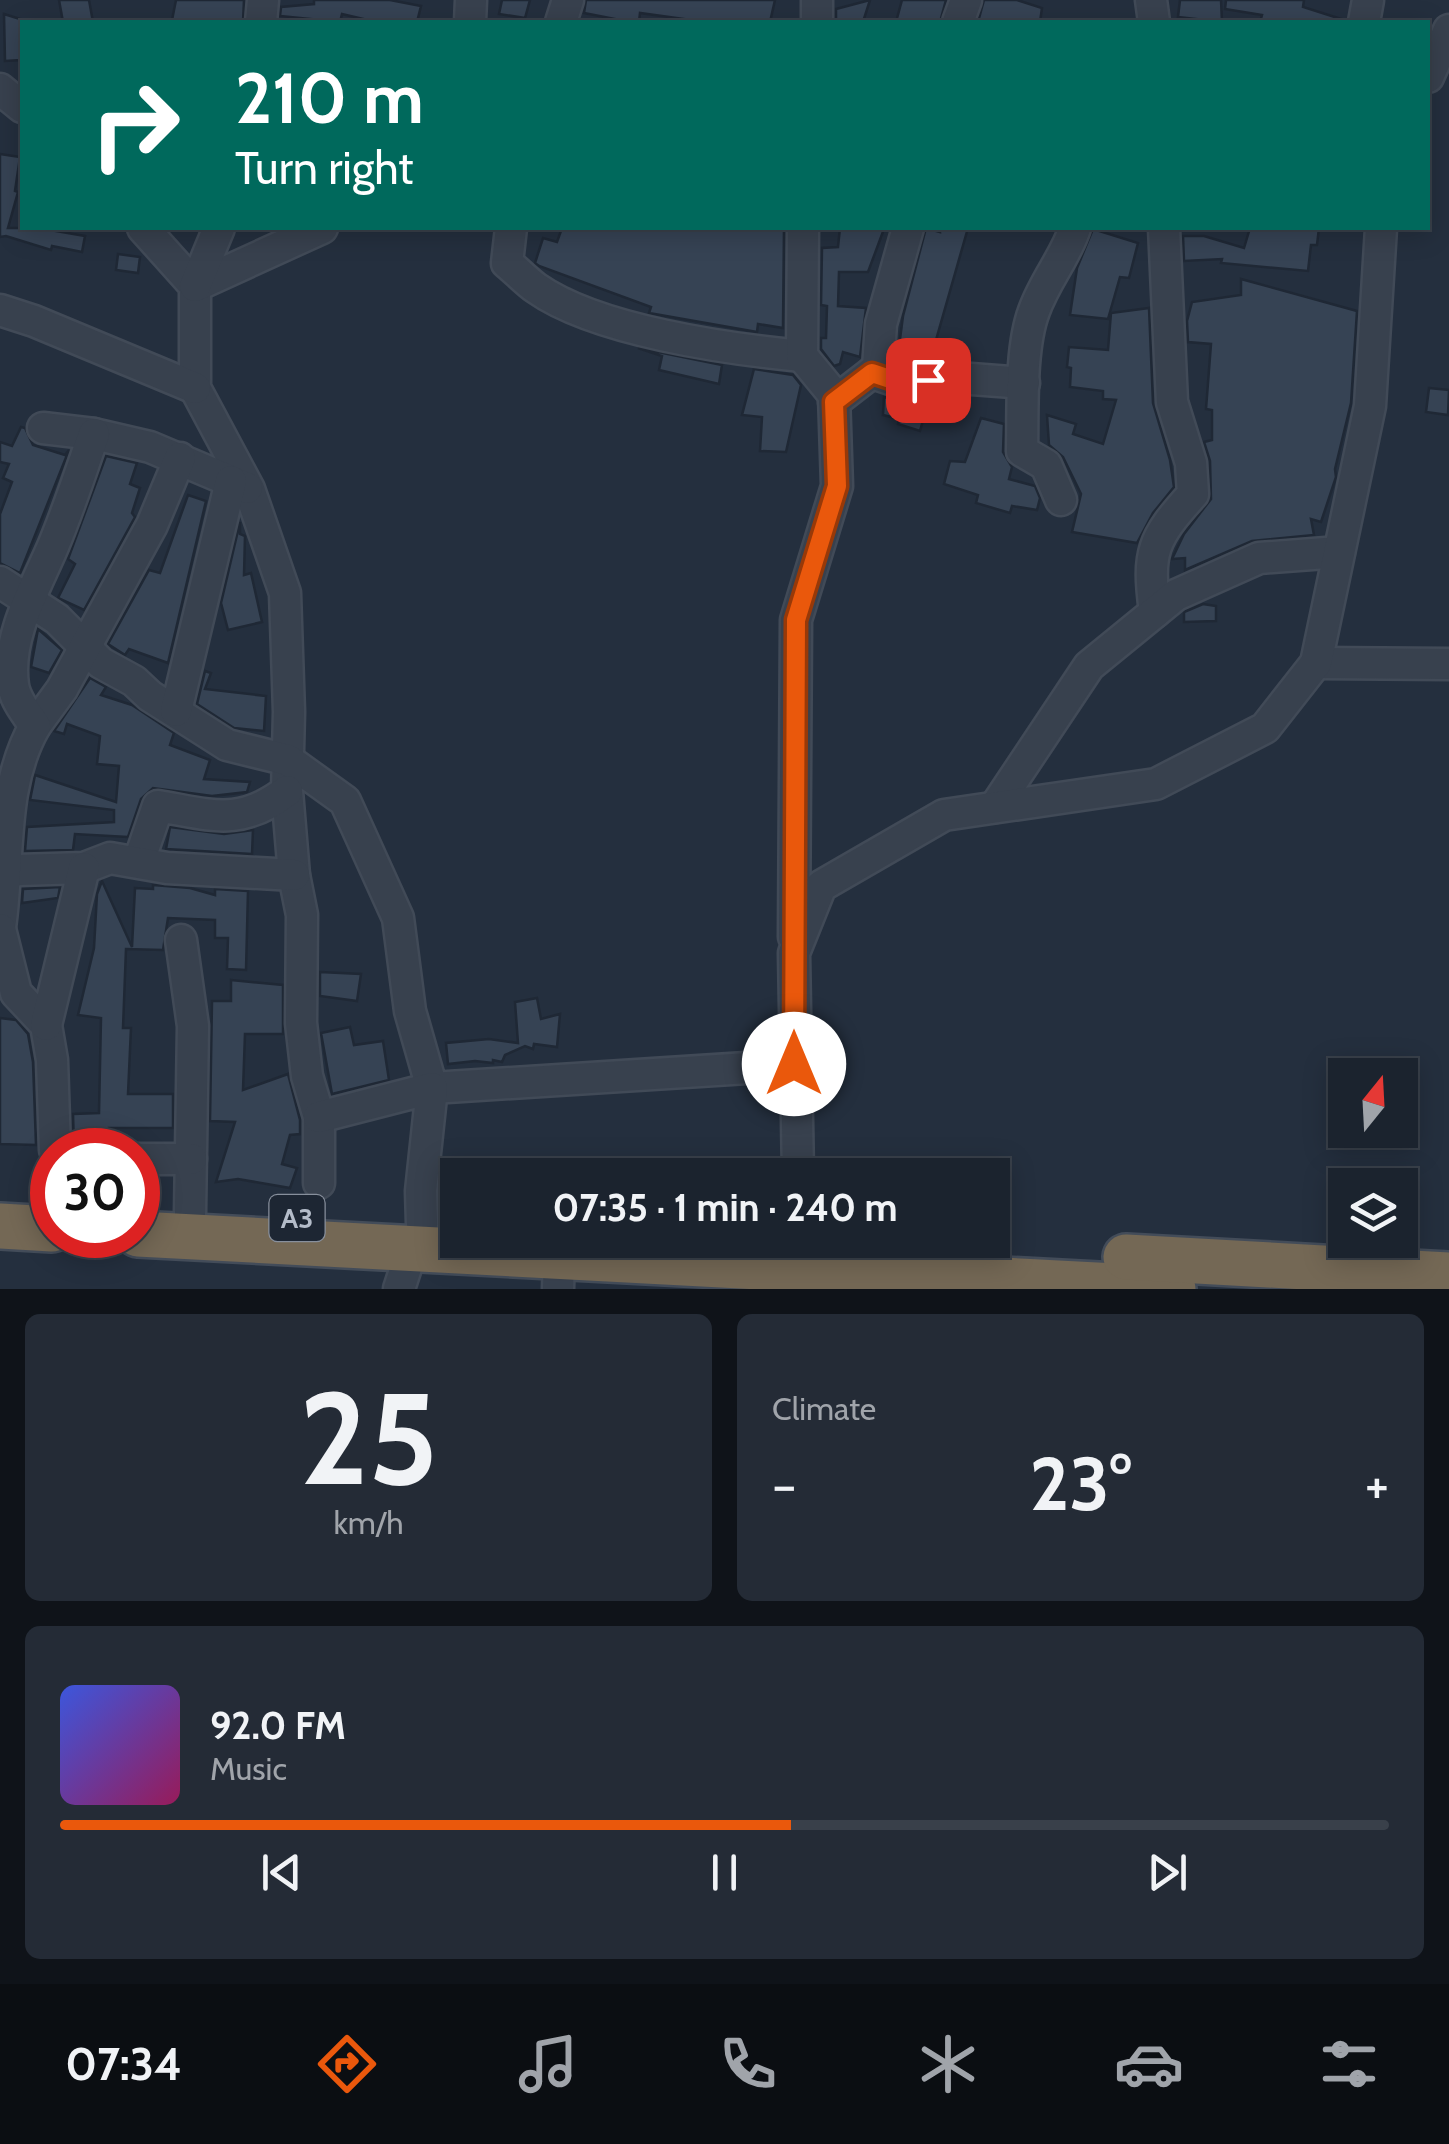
<!DOCTYPE html>
<meta charset="utf-8">
<style>
:root{--surface:#1b232e;--page:#242b36;--text:#f1f3f6;--muted:#a0a4aa;--line:#39404a;--accent:#ea580c}
body{margin:0;font-family:Cabin,sans-serif;background:var(--page);color:var(--text);height:100vh;display:flex;flex-direction:column;font-size:38px;white-space:nowrap}
*{box-sizing:border-box;margin:0}
p{font-size:32px;color:var(--muted)}
.icon{flex:none;width:55px;height:55px;fill:none;stroke:currentColor;stroke-width:2;stroke-linecap:round;stroke-linejoin:round}
.map{position:relative;height:1289px;overflow:hidden}
.panel{display:flex;flex-direction:column;gap:25px;padding:25px;background:#0f1319;flex:1}
.panel>*{flex:none}
.top-card{position:absolute;left:20px;top:20px;width:1410px;height:210px;border-radius:0px;box-shadow:0 5px 25px #0003,0 0 0 2px var(--line);background:#00695c;color:#fff;overflow:hidden}
.needle{width:65px;rotate:18deg}
.buttons{position:absolute;left:1328px;top:1058px;display:grid;gap:20px}
.buttons a{display:grid;place-items:center;width:90px;height:90px;border-radius:0px;background:var(--surface);box-shadow:0 5px 25px #0003,0 0 0 2px var(--line);font-size:50px}
.speed{position:absolute;left:30px;top:1128px;display:flex;gap:20px;font-size:50px;font-weight:700;text-align:center}
.speed>*{display:grid;place-content:center;width:130px;height:130px;border-radius:50%;background:var(--surface);box-shadow:0 5px 25px #0003,0 0 0 2px var(--line);line-height:1}
.speed .limit{border:15px solid #d22;background:#fff;color:#111}
.pin{position:absolute;display:grid;place-items:center;width:85px;height:85px;color:#fff;margin:-42px;border-radius:20px;box-shadow:0 5px 15px #0006}
.me{position:absolute;width:110px;margin:-55px;rotate:0deg;stroke-linejoin:round;filter:drop-shadow(0 0 8px #0008)}
.turn{display:flex;align-items:center;gap:35px;height:210px;padding:0 50px;font-size:45px}
.turn .icon{width:130px;height:130px;stroke-width:2.5}
.turn b{display:block;font-size:70px;line-height:85px}
.big{font-size:75px;font-weight:800;line-height:1.1}
.panel .card{flex:1;display:flex;flex-direction:column;justify-content:center;gap:15px;min-width:0;padding:0 35px;border-radius:15px;background:var(--page)}
.panel .dial{align-items:center;gap:0}
.dial b{font-size:130px;line-height:1}
.song{display:flex;align-items:center;gap:30px}
.cover{width:120px;height:120px;border-radius:15px;background:linear-gradient(135deg,hsl(230 70% 55%),hsl(330 70% 35%))}
.played{height:10px;border-radius:5px;background:linear-gradient(90deg,var(--accent) 55%,var(--line) 55%)}
.keys{display:flex;justify-content:space-around;direction:ltr}
.heat{display:flex;justify-content:space-between;align-items:center;font-size:55px;direction:ltr}
.panel .tiles{flex:1;display:grid;gap:25px;grid-template-columns:1fr 1fr}
.card:last-child{grid-column:span 2}
.trip{position:absolute;left:440px;top:1158px;width:570px;height:100px;border-radius:0px;background:var(--surface);box-shadow:0 5px 25px #0003,0 0 0 2px var(--line);font-weight:800;line-height:100px;text-align:center}
.tabs{display:flex;height:160px;justify-content:space-around;align-items:center;background:#0b0e12;color:var(--muted)}
.tabs .icon{width:70px;height:70px}
.tabs .selected{color:var(--accent)}
.tabs b{font-size:45px;color:var(--text)}
.map>svg:first-child{display:block}
.building{fill:#364354;stroke:#1f2835;stroke-width:2.5}
.lines{fill:none;stroke-linecap:round;stroke-linejoin:round}
.minor-casing{stroke:#414a57;stroke-width:35}
.highway-casing{stroke:#434c59;stroke-width:50}
.minor{stroke:#38414e;stroke-width:30}
.highway{stroke:#746855;stroke-width:45}
.route-casing{stroke:#983908;stroke-width:25}
.route{stroke:#ea580c;stroke-width:18}
.labels{text-anchor:middle;stroke-width:10;stroke-linejoin:round;paint-order:stroke}
.shield{fill:#1d2633;stroke:#878f9c;stroke-width:2.5}
.shield-label{font-size:28px;font-weight:bold;fill:#b4bcc9}
</style>
<div class="map">
<svg width="1449" height="1289" viewBox="0 0 1449 1289">
<rect width="100%" height="100%" fill="#242f3e"/>
<g class="building">
<path d="M59,0h30l4,22h-30z"/>
<path d="M176,0h68l-1,22 -71,-2z"/>
<path d="M314,0h76l31,6 -4,16h-41l-34,-8 -2,8 -60,-6 1,-9 33,-3z"/>
<path d="M502,0h28l-5,18 -26,-4z"/>
<path d="M586,0h189l-5,22h-65l-65,-9 -1,9h-9l-46,-9z"/>
<path d="M870,0l-7,22h-27v-13z"/>
<path d="M902,0h44l-6,22h-44z"/>
<path d="M984,0h33l25,8 -2,14h-62z"/>
<path d="M1180,0h41l1,22 -44,-5z"/>
<path d="M1226,0h78l-1,7 38,12v3h-81l2,-7 -37,-6z"/>
<path d="M4,14l16,5 1,41 -16,1z"/>
<path d="M0,154l20,3 -5,34 3,1 -10,36h49l-1,3 29,5 -3,16 -30,-6 -1,4 -45,-14 -6,1z"/>
<path d="M562,228h222l-1,100 -25,-4 -1,8 -108,-19 2,-6 -112,-41 -4,-3 8,-25 14,4z"/>
<path d="M840,228l44,1 -16,43h-29l-1,34 28,2 -6,49 -17,-5 -3,12 -6,2 -13,-17v-11h5l1,-32 -6,-1 1,-57 16,-1z"/>
<path d="M926,228l14,4v-4h28l-38,133 -29,2 -4,-1 6,-46z"/>
<path d="M1250,228h69l-2,17h-6l-3,26 -87,-8 1,-4 -38,2 -1,-25h21l40,12z"/>
<path d="M1093,229l45,14 -9,35 -9,-1 -12,42 -38,-4 7,-47z"/>
<path d="M118,254l22,3 -2,16 -22,-3z"/>
<path d="M1241,279l116,32 -6,92 -16,66 1,8 -15,45 -10,-3 3,16 -62,6 -67,29v-12l-13,1 12,-25 27,-35 -1,-38 -6,-19 8,-2v-30l-6,-1 5,-65 -23,-2 -1,-21 5,-19 49,-7z"/>
<path d="M1149,308l4,95 17,57 4,27 -21,26 -16,30 -65,-11 9,-38 -18,-37 -14,-12 -2,-30 29,9 -3,10 30,10 13,-44 -13,-1v-8l-33,-4 1,-19 -4,-1 2,-20 39,3 3,-37z"/>
<path d="M638,348l84,17 -3,19 -60,-14 3,-14z"/>
<path d="M754,369l39,6 8,10 -15,67 -26,-1 2,-34 -20,-2z"/>
<path d="M1429,388l20,2 -1,25 -22,-3z"/>
<path d="M884,397l16,4 64,-4v11l-10,1 -26,-7 -8,29 -22,-7 1,-5 -16,-4z"/>
<path d="M981,418l23,6 -1,28 9,15 -3,12 26,7 5,12 -3,12 -25,-4 -2,7 -34,-10 2,-8 -34,-11 6,-23 15,1z"/>
<path d="M21,427l4,1 8,17 32,10 4,-5 -49,123 -20,-10v-49l12,-32 -9,-4 6,-14 -9,-2v-20l12,4z"/>
<path d="M106,456l31,7 -7,21 10,4 -8,25 3,4 -51,93 -26,-12 17,-34 -7,-5z"/>
<path d="M188,495l18,6 -38,162 -39,-14 -4,6 -17,-11 41,-74 11,3z"/>
<path d="M240,522v12l5,2 -1,39 7,-2 11,49 -34,8 -7,-27z"/>
<path d="M1203,604l13,2v15l-32,1v-10z"/>
<path d="M38,629l24,21 -13,23 -18,-6z"/>
<path d="M205,671l6,2 -6,16 61,7 -2,35 -30,-3 -37,-24z"/>
<path d="M90,678l16,9 -5,8 31,10 42,28 -4,12 40,15 -6,19 46,3 -3,10 -35,4 -59,-8 -12,11 -13,38 -53,-3 -2,16 -48,1 2,-24 87,-5v-12l-84,-10 5,-25 81,27 3,-36 -22,-2 3,-28 -33,-12 -3,10 -10,-3z"/>
<path d="M170,827l54,7 29,-4 -1,24 -86,-5z"/>
<path d="M102,881l30,66 3,-59 18,1v-4l37,3 25,7v-6l33,2 -2,79 -19,-1 1,-31h-13v-18l-47,-2 -5,32 -37,-1 -3,79h8l-3,66h45v34h-64l1,22h-28l-8,-1 -1,-35 26,-1 2,-95 -23,-3 16,-67 3,-54z"/>
<path d="M60,887l-2,11 -36,5 1,-14z"/>
<path d="M320,972l41,2 -4,27 -37,-5z"/>
<path d="M231,980l52,5v49h-38l-2,56 45,-16 12,46v14l-10,1 -8,29 15,4 -7,20 -52,-9 -22,3 19,-60 -25,-1 2,-120h19z"/>
<path d="M537,998l4,21 19,-5 -3,33 -23,-3 -1,5 -8,-3 -20,9 -3,7 -9,-2v3l-18,-2 -27,3 -2,-21 43,-4 29,4 -3,-41z"/>
<path d="M0,1018l16,2 12,14 5,28 3,83 -36,-1z"/>
<path d="M350,1027l4,18 29,-4 6,39 -57,14 -11,-61z"/>
<path d="M458,1183v20h-18l1,-19z"/>
</g>
<g class="lines">
<g class="minor-casing">
<g id="minor">
<path d="M817,0v22"/>
<path d="M1151,0l3,22"/>
<path d="M261,22l2,-22"/>
<path d="M470,22l1,-22"/>
<path d="M561,22l7,-22"/>
<path d="M958,22l8,-22"/>
<path d="M1364,22l4,-22"/>
<path d="M1428,77l21,-47"/>
<path d="M0,89l22,18"/>
<path d="M143,228l52,58v102l54,101 36,104 4,119 -2,79 7,84 8,40 -1,108 6,53 12,41v66"/>
<path d="M511,228l-4,35c10,8 19,18 29,25 61,43 192,61 266,68"/>
<path d="M195,286l127,-58"/>
<path d="M195,286l24,-58"/>
<path d="M0,310l34,11 161,67"/>
<path d="M872,373l27,9 59,-4 66,5"/>
<path d="M834,402l44,-34 3,-44 27,-96"/>
<path d="M43,428l51,6 56,13 97,41"/>
<path d="M1061,500l-15,-35 -24,-14c1,-40 -2,-103 12,-140 11,-31 31,-53 41,-83"/>
<path d="M0,582l57,37 44,44 33,18 16,15 77,49 61,15 57,41 53,117 12,93 22,77 362,-23"/>
<path d="M1155,612c-8,-60 -3,-73 38,-118l-2,-31 -19,-61 -8,-174"/>
<path d="M1316,663l133,1"/>
<path d="M176,711l55,-230"/>
<path d="M35,726l27,-37 90,-164 28,-67"/>
<path d="M995,807l94,-141 87,-71 83,-37 80,-6"/>
<path d="M139,861l19,-55c54,9 82,21 129,-15"/>
<path d="M0,876l18,-6 66,-2 26,-10 57,10 127,7"/>
<path d="M0,927c10,-68 0,-140 35,-201 -8,-12 -20,-26 -22,-41 -7,-49 23,-98 41,-141 15,-36 27,-73 40,-110"/>
<path d="M0,929l16,64 30,32 6,35 3,90"/>
<path d="M794,937l2,-317 41,-134 -3,-91 -32,-39 1,-128"/>
<path d="M181,940l12,86 -3,187"/>
<path d="M46,1025l38,-157"/>
<path d="M319,1117l113,-29 -11,103 1,33"/>
<path d="M138,1159h53"/>
<path d="M798,1175l-4,-222 27,-67 123,-71 212,-31 109,-56 51,-65 54,-257 11,-178"/>
<path d="M399,1289l13,-40"/>
<path d="M558,1289l1,-32"/>
</g>
</g>
<g class="highway-casing">
<g id="highway">
<path d="M0,1226l52,3"/>
<path d="M138,1234l1035,55"/>
<path d="M1126,1257l323,18"/>
</g>
</g>
<use href="#minor" class="minor"/>
<use href="#highway" class="highway"/>
</g>
<g class="lines">
<g class="route-casing">
<path id="route" d="M794,1064l2,-444 41,-134 -3,-84 38,-29 27,9 29,-2"/>
</g>
<use href="#route" class="route"/>
</g>
<g class="labels">
<rect class="shield" x="269.5" y="1195" width="55" height="46" rx="8"/>
<g class="shield-label">
<text x="297" y="1228">A3</text>
</g>
</g>
</svg>
<div class="buttons">
<a><svg class="needle" viewBox="-14 -14 28 28"><path d="M0-13l5 13h-10z" fill="#e53935"/><path d="M0 13l5-13h-10z" fill="#a0a4aa"/></svg></a>
<a><svg class="icon" aria-label="layers" viewBox="0 0 24 24"><path d="M12 4l9 5-9 5-9-5zM3 14l9 5 9-5"/></svg></a>
</div>
<div class="speed"><div class="limit">30</div></div>
<div class="pin" style="left:928px;top:380px;background:#d93025"><svg class="icon" aria-label="arrive" viewBox="0 0 24 24"><path d="M6 21V4h12l-3 4 3 4H6"/></svg></div>
<svg class="me" style="left:794px;top:1064px" viewBox="-20 -20 40 40"><circle r="19" fill="#fff"/><path d="M0-13L10 11 0 6-10 11z" fill="#ea580c"/></svg>
<div class="trip">07:35 · 1 min · 240 m</div>
<div class="top-card">
<div class="turn"><svg class="icon" aria-label="right" viewBox="0 0 24 24"><path d="M7 20v-9h11M14 6l5 5-5 5"/></svg><div><b>210 m</b>Turn right</div></div>
</div>
</div>
<section class="panel">
<div class="tiles">
<div class="card dial"><b>25</b><p>km/h</p></div>
<div class="card"><p>Climate</p>
<div class="heat"><a>−</a><b class="big">23°</b><a>+</a></div>
</div>
<div class="card">
<div class="song"><i class="cover"></i><div><b>92.0 FM</b><p>Music</p></div></div>
<div class="played"></div>
<div class="keys"><svg class="icon" aria-label="previous" viewBox="0 0 24 24"><path d="M18 5L8 12l10 7zM5 5v14"/></svg><svg class="icon" aria-label="pause" viewBox="0 0 24 24"><path d="M8 5v14M16 5v14"/></svg><svg class="icon" aria-label="next" viewBox="0 0 24 24"><path d="M6 5l10 7-10 7zM19 5v14"/></svg></div>
</div>
</div>
</section>
<nav class="tabs">
<b>07:34</b>
<svg class="icon selected" aria-label="directions" viewBox="0 0 24 24"><path d="M12 3l9 9-9 9-9-9zM9 14v-3h6M13 9l2 2-2 2"/></svg>
<svg class="icon" aria-label="music" viewBox="0 0 24 24"><path d="M9 18V5l10-2v13"/><circle cx="6" cy="18" r="3"/><circle cx="16" cy="16" r="3"/></svg>
<svg class="icon" aria-label="phone" viewBox="0 0 24 24"><path d="M5 4h4l2 5-3 2q2 4 5 5l2-3 5 2v4C11 20 4 13 5 4z"/></svg>
<svg class="icon" aria-label="climate" viewBox="0 0 24 24"><path d="M12 3v18M4 7l16 10M4 17L20 7"/></svg>
<svg class="icon" aria-label="car" viewBox="0 0 24 24"><path d="M5 17H2v-5l4-1 3-4h7l3 4 3 1v5h-3M9 17h6M6 11h13"/><circle cx="7" cy="17" r="2"/><circle cx="17" cy="17" r="2"/></svg>
<svg class="icon" aria-label="filters" viewBox="0 0 24 24"><path d="M4 7h16M4 17h16"/><circle cx="9" cy="7" r="2"/><circle cx="15" cy="17" r="2"/></svg>
</nav>
